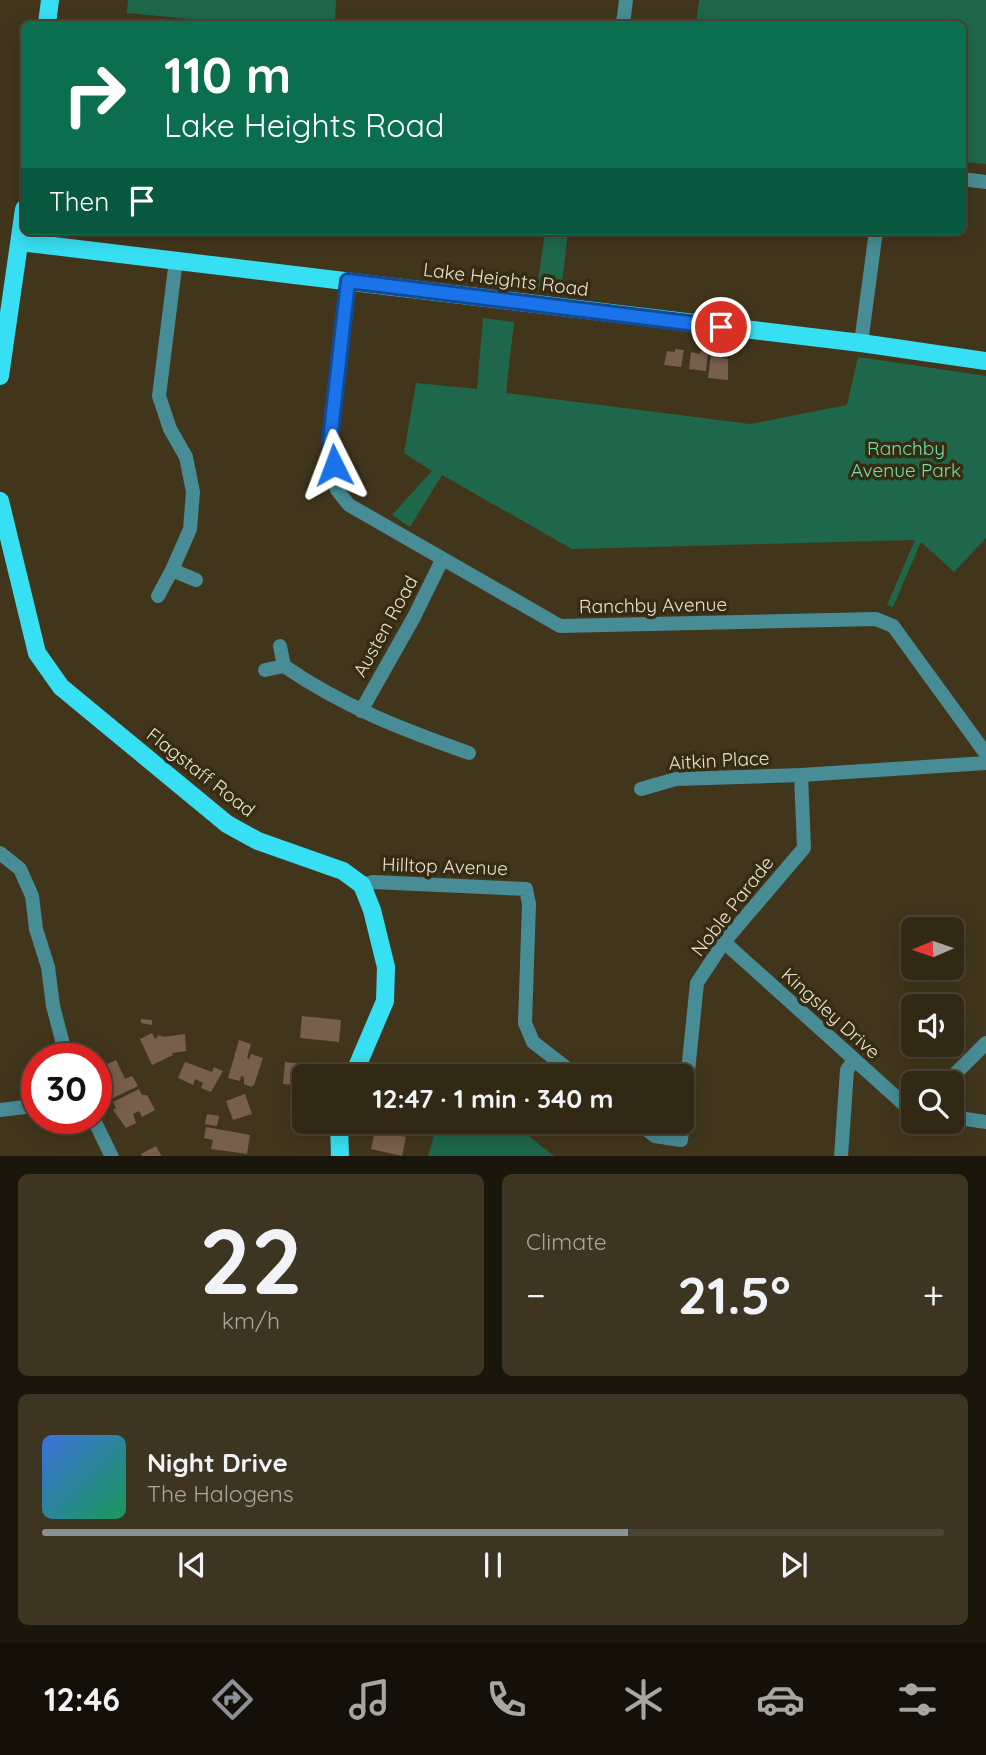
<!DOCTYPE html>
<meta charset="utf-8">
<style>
:root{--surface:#312815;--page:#3d3422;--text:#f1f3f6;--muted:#a8a6a0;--line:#4c4434;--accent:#8c9099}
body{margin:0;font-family:Quicksand,sans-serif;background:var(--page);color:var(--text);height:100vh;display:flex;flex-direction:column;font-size:26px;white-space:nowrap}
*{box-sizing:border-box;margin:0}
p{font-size:23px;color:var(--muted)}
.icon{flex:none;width:38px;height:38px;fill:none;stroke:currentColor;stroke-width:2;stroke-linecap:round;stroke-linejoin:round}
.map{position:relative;height:1156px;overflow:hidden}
.details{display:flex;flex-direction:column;gap:18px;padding:18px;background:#1b160c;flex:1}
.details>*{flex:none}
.guide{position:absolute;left:21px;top:21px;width:945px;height:214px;border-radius:10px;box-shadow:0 4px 18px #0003,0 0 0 2px var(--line);background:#0b6e4f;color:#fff;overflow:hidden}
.needle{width:46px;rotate:268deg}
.tools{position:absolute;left:901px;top:917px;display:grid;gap:14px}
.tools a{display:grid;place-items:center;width:63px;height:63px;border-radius:10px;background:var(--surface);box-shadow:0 4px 18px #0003,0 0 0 2px var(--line);font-size:35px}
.speed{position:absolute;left:21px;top:1043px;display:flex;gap:14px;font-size:35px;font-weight:700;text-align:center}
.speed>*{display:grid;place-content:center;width:91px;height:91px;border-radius:50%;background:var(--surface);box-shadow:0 4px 18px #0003,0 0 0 2px var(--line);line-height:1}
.speed .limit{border:10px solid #d22;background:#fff;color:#111}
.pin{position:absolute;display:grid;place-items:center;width:60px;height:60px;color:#fff;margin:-30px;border:4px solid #fff;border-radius:50%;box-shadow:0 2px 7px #0007}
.me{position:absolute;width:77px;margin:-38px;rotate:357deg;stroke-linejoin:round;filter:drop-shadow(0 0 5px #0008)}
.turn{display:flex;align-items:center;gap:24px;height:147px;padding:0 28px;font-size:32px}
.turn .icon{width:91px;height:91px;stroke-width:2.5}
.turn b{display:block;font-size:49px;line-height:60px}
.then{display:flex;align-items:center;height:66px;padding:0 28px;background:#0003;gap:14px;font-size:26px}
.big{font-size:52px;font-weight:700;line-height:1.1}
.details .tile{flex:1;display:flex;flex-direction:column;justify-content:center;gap:10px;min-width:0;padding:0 24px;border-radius:10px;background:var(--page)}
.details .dial{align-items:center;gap:0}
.dial b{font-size:91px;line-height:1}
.song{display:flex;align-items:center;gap:21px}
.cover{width:84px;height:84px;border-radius:10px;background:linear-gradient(135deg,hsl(220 70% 55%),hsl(150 70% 35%))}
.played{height:7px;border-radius:4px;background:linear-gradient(90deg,var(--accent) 65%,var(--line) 65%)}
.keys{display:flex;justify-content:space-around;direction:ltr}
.heat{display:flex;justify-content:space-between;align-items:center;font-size:38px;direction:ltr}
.details .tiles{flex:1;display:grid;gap:18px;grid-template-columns:1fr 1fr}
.tile:last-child{grid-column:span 2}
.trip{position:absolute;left:292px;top:1064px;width:402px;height:70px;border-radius:10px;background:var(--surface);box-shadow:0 4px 18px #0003,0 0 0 2px var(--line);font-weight:700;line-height:70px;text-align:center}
.tabs{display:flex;height:112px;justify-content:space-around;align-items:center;background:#141008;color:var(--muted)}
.tabs .icon{width:49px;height:49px}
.tabs .active{color:var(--accent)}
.tabs b{font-size:32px;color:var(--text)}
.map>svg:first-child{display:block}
.green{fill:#1f674b}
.building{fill:#785f4c}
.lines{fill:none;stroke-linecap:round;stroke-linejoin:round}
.minor{stroke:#488c95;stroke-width:14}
.major{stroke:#37dff2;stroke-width:18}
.route-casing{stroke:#114b97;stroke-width:18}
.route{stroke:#1a73e8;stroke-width:12}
.labels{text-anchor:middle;stroke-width:7;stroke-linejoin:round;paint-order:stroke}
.street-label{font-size:19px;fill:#e9e2d3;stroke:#362c12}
.park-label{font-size:19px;fill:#70e0b0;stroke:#362c12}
</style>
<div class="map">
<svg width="986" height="1157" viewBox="0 0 986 1157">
<rect width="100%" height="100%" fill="#41361c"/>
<g class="green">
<path d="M128,0h208l-1,24h-94l-114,-11z"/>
<path d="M699,0h287v164l-23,-2 -1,-138h-266z"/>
<path d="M545,231h23l-7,61 -24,-3z"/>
<path d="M483,318l31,4 -8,71 244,31 97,-19 11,-48 128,19v162l-32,34 -33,-30 -28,65 -6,-2 28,-65 -343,9 -130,-74 -32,52 -18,-12 40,-44 -28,-18 12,-70 61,6z"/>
<path d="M438,1122h73l43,34h-126z"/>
</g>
<g class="building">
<path d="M675,349l9,1 -3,17 -17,-2 3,-14 8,1z"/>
<path d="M700,351l8,1 -2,19 -17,-2 2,-17 9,2z"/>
<path d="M711,355l17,4v21l-20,-2z"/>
<path d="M302,1016l39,4 -2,22 -39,-4z"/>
<path d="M141,1019l11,1v5l-11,-2z"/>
<path d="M152,1033l3,6 4,-4 4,2 22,-3 1,17 -14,2 1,2 -21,10 -12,-26z"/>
<path d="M239,1040l12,4 -4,14 2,1 2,-5 12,4 -9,27 -3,2 -7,-3v-7l-3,-1 -1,5 -12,-3z"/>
<path d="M116,1060l9,19 7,-3 6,10 -25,12 -3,-5 -3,2 -5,-11 5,-3 -2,-4h-6l-2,-4 2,-5z"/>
<path d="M185,1062l27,10 2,-5 9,4 -12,21 -10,-4 2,-5 -8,-4 -2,6 -15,-7z"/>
<path d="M285,1062l38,4 -2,10h-17v10l-21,-2z"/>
<path d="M139,1089l3,6h5l8,15 -13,7 -3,-6 -6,3 3,9 -10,5 -13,-18 3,-2 -3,-6z"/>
<path d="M245,1094l7,20 -19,6 -7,-19z"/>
<path d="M207,1114l12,2 -2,10 -12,-2z"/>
<path d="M206,1127l44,8 -3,19 -36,-5 2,-9 -9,-2z"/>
<path d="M375,1130l31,7 -4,19 -31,-7z"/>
<path d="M156,1146l6,11h-20l-1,-3z"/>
</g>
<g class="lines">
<g class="minor">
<path d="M623,24l3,-24"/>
<path d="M962,179l24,3"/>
<path d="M348,281l-18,159 7,50 12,15 211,121 316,-7 17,7 93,128"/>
<path d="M861,343l15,-112"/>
<path d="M172,570l24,10"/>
<path d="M158,596l14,-26 18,-41 3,-37 -7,-35 -16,-28 -11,-33 17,-136"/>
<path d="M280,646l4,20c60,41 117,63 185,87"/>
<path d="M265,670l19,-4"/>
<path d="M361,711l53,-94 28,-57"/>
<path d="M641,789l35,-10 125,-4 185,-12"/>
<path d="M0,853l20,16 12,27 4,33 12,38 5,39 14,53"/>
<path d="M362,885l11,-3 153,7 3,15 -4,119 8,19 44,34"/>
<path d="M724,942l183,165 7,2"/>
<path d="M946,1083l40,-40"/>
<path d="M0,1110l25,-3 12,-5"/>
<path d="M952,1117l34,5"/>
<path d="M93,1118l19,39"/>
<path d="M637,1122l18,14 26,4 16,-157 27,-41 80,-94 -3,-73"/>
<path d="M841,1157l6,-87 7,-10"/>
</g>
<g class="major">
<path d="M47,24l3,-24"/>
<path d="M20,242l841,101 125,18"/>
<path d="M0,376l24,-167"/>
<path d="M0,501l37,152 24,34 166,137 31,17 85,30 19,14 10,25 14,57 -1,34 -32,75"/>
<path d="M339,1122l1,35"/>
</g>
</g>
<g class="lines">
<g class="route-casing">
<path id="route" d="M334,465l-4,-25 18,-159 373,46"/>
</g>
<use href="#route" class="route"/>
</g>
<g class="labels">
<g class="street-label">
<text transform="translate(506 279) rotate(7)" y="7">Lake Heights Road</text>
<text transform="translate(653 605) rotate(-1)" y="7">Ranchby Avenue</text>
<text transform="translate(385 626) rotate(-61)" y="7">Austen Road</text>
<text transform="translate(719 760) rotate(-3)" y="7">Aitkin Place</text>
<text transform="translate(201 772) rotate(38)" y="7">Flagstaff Road</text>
<text transform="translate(445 866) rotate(2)" y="7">Hilltop Avenue</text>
<text transform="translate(732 906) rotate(-52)" y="7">Noble Parade</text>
<text transform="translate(831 1013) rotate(42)" y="7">Kingsley Drive</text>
</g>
<g class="park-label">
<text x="906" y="455">Ranchby<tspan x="906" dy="22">Avenue Park</tspan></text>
</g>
</g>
</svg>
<div class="tools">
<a><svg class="needle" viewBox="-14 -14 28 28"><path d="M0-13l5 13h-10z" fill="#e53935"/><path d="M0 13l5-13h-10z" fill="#a8a6a0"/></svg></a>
<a><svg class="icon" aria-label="sound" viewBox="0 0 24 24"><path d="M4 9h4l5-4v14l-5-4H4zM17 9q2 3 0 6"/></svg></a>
<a><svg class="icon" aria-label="search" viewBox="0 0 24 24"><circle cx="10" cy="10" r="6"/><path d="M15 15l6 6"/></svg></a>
</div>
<div class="speed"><div class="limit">30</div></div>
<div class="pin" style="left:721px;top:327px;background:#d93025"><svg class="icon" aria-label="arrive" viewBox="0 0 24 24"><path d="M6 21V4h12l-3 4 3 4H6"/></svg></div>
<svg class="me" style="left:334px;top:465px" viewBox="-20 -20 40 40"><path d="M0-17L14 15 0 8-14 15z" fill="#1a73e8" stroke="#fff" stroke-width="4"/></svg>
<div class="trip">12:47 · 1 min · 340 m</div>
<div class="guide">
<div class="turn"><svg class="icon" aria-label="right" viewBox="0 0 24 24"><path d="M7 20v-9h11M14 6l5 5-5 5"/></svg><div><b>110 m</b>Lake Heights Road</div></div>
<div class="then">Then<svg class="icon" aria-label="arrive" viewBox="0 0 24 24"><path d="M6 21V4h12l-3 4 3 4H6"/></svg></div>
</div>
</div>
<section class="details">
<div class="tiles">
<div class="tile dial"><b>22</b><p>km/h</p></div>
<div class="tile"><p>Climate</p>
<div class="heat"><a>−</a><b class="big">21.5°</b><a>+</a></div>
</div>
<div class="tile">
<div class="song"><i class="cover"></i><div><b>Night Drive</b><p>The Halogens</p></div></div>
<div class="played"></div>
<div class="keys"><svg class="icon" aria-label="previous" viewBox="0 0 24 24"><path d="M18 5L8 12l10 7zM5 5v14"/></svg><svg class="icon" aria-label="pause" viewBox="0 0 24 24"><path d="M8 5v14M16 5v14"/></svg><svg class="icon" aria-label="next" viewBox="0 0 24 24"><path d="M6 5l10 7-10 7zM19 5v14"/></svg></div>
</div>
</div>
</section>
<nav class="tabs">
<b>12:46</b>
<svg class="icon active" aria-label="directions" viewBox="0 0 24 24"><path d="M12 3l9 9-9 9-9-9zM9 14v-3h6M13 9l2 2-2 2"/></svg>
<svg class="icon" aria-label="music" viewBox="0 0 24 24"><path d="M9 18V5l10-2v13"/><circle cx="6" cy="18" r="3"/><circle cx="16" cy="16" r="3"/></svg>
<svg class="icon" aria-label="phone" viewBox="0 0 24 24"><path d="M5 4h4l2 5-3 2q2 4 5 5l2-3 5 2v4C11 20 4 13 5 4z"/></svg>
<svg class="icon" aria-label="climate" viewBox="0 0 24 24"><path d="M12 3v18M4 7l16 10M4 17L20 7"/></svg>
<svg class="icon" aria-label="car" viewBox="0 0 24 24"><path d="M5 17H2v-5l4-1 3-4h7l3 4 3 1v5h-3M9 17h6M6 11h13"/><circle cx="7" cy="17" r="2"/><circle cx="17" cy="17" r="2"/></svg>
<svg class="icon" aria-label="filters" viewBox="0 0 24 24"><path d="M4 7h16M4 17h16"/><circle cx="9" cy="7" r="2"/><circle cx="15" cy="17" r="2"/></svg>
</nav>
